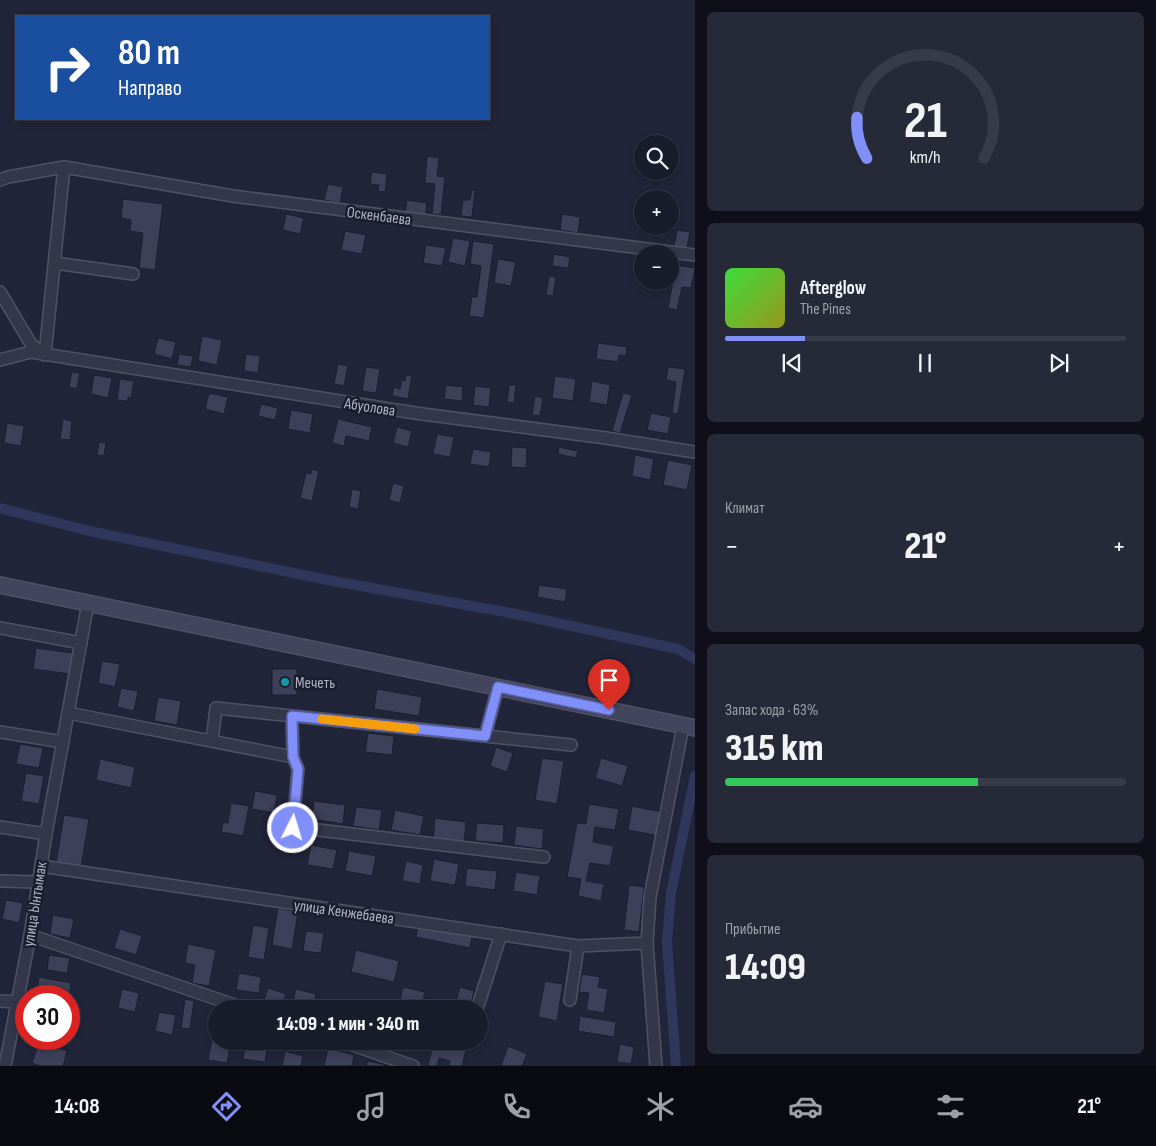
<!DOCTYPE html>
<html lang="ru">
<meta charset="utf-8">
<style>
:root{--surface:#191c2b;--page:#262937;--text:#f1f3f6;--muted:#9fa1a9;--line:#373a47;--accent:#818ff9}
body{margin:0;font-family:"Sofia Sans Condensed",sans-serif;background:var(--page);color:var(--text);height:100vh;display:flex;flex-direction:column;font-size:19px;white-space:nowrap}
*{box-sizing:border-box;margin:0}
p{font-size:16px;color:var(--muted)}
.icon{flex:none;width:28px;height:28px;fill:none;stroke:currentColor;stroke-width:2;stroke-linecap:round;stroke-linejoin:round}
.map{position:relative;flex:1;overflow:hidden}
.side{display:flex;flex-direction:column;gap:12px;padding:12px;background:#0e0f18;width:461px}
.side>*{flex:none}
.top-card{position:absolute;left:15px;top:15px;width:475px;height:105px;border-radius:0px;box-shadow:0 2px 8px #0003,0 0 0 1px var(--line);background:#1a4fa0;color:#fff;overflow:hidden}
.tools{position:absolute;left:634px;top:135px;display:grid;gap:10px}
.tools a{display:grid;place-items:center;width:45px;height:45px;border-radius:50%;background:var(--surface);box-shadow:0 2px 8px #0003,0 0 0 1px var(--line);font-size:25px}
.speed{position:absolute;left:15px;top:985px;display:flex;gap:10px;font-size:25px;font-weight:700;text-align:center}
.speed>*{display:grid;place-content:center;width:65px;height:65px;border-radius:50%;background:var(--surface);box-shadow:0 2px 8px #0003,0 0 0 1px var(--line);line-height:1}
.speed .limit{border:8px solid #d22;background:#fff;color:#111}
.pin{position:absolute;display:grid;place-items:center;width:42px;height:42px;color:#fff;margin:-51px -21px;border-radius:50% 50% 50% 0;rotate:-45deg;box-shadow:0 0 5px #0007}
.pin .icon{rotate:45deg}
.me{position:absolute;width:55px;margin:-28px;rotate:5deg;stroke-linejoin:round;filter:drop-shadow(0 0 4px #0008)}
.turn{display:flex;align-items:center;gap:18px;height:105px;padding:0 20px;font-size:22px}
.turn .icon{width:65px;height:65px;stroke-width:2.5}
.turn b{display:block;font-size:35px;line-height:42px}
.big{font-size:38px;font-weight:800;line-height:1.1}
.side .card{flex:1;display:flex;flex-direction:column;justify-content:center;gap:8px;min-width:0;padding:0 18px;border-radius:8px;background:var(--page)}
.side .dial{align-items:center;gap:0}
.dial svg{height:130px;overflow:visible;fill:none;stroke:var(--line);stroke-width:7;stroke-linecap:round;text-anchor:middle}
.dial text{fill:var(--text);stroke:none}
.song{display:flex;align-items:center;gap:15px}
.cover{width:60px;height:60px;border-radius:8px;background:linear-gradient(135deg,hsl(120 70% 55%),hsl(60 70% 35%))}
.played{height:5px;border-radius:2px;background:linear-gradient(90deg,var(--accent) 20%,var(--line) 20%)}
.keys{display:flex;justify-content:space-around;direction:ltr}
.heat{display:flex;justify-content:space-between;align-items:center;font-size:28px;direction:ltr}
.charge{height:8px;border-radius:4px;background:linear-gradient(90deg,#34c759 63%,var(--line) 0)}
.trip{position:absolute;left:208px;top:1000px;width:280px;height:50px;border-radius:25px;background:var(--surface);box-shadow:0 2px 8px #0003,0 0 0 1px var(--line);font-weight:800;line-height:50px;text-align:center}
.menu{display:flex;height:80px;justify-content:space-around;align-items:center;background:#0a0b11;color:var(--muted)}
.menu .icon{width:35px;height:35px}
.menu .active{color:var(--accent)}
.menu b{font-size:22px;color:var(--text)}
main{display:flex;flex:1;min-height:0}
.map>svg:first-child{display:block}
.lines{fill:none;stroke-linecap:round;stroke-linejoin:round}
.canal{stroke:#30375d;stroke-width:10}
.building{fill:#3d4059;stroke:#1c1f30}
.minor-casing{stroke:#4f5264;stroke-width:14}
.secondary-casing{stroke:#4f5264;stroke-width:18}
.minor{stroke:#34374a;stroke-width:11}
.secondary{stroke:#42455d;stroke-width:15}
.route-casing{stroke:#545da2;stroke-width:12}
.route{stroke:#818ff9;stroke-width:9}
.slow{stroke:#f59e0b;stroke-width:9}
.culture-dot{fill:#0f9aa8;stroke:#1a1d2e;stroke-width:2}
.labels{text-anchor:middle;stroke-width:5;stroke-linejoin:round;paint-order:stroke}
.street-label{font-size:16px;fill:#afb2c6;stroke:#1a1d2e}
.poi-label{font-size:16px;fill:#afb2c6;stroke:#1a1d2e;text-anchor:start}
</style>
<main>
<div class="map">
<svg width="695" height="1066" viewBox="0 0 695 1066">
<rect width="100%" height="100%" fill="#212539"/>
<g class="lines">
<g class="canal">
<path d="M0,508l89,23 244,50 183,33 162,35 17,10"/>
<path d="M676,1066l-9,-124 4,-49 24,-117"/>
</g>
</g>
<g class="building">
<path d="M427,156l12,2 -2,18 8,1 -4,38 -9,-1 3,-30 -10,-1z"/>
<path d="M372,172l15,2 -2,18 -7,-1 1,-6 -9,-1z"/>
<path d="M328,184l15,3 -3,16 -16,-3z"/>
<path d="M472,190h3l-3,27 -11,-1 2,-16h7z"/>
<path d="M123,199l40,5 -8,66 -16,-2 4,-35 -13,-2 1,-11 -10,-2z"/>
<path d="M407,200l20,3 -2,14 -20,-3z"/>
<path d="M286,214l18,4 -4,16 -17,-4z"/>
<path d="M562,214l18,3 -2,16 -18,-3z"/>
<path d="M677,230l13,2 -3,16 -13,-2z"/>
<path d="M345,231l21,4 -4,19 -21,-4z"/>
<path d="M453,238l17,3 -5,25 -17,-4z"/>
<path d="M473,241l21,3 -10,74 -15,-2 3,-19h5l4,-31 -11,-2z"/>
<path d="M426,245l20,3 -4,18 -19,-3z"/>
<path d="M554,254l16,3 -2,11 -16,-2z"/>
<path d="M498,259l18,3 -5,24 -17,-3z"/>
<path d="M676,265l19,3 -4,20 -9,-1 -5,23 -9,-2z"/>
<path d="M549,276l7,1 -3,19 -7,-1z"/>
<path d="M202,336l20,4 -5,25 -19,-4z"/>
<path d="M158,338l18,4 -4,17 -18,-5z"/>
<path d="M598,343l29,4 -1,9 -7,-1 -1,7 -22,-3z"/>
<path d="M179,354l14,2 -2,11 -14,-2z"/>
<path d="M246,354l14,2 -2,17 -14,-2z"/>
<path d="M338,364l10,2 -4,20 -10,-2z"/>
<path d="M366,367l14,2 -4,24 -14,-2z"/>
<path d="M668,367l17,2 -7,45 -6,-1 4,-31 -10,-2z"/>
<path d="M72,372l8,1 -3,16 -8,-2z"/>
<path d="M94,375l18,3 -4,20 -17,-4z"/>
<path d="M406,375l6,1 -4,23 -16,-3 2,-9 6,2 2,-9 3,1z"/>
<path d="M555,376l21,3 -3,22 -21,-3z"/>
<path d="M120,379l14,2 -3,17 -3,-1v4l-11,-1z"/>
<path d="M592,381l18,4 -3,20 -18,-3z"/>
<path d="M446,385l17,2 -1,14 -18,-2z"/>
<path d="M509,385h7l-2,18 -7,-1z"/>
<path d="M475,386l16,2 -2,19 -16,-2z"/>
<path d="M209,393l19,4 -4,17 -19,-5z"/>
<path d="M623,393l9,2 -12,38 -8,-2z"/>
<path d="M535,396l8,2 -3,18 -8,-1z"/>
<path d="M261,404l17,4 -3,12 -17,-4z"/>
<path d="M291,410l22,4 -3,19 -22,-4z"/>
<path d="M651,413l20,4 -3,17 -21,-4z"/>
<path d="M63,419l9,2 -2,19 -10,-1z"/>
<path d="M338,419l34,8 -3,14 -23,-5 -2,10 -12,-3z"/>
<path d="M7,423l17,3 -3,20 -17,-3z"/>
<path d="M397,427l15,4 -4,16 -15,-4z"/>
<path d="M437,434l17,3 -4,20 -17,-3z"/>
<path d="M99,442l7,1 -2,13 -7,-1z"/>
<path d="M512,447l15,1 -1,20 -15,-1z"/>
<path d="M559,447l19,4 -2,7 -18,-4z"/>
<path d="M473,449l18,3 -2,15 -19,-3z"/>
<path d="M635,455l19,4 -4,21 -18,-4z"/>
<path d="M668,460l24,5 -5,25 -24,-5z"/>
<path d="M312,469l7,2 -7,30 -12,-3 6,-25 5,1z"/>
<path d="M393,483l11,3 -4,17 -11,-3z"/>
<path d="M352,489l9,2 -3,18 -9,-2z"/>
<path d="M539,585l28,4 -2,13 -28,-5z"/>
<path d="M36,648l37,5 -3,21 -37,-5z"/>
<path d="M102,661l18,3 -5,23 -17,-4z"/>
<path d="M604,662l18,4 -5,27 -19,-4z"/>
<rect x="272" y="669" width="25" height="26"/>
<path d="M121,688l17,3 -4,20 -17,-4z"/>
<path d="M377,689l45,8 -3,19 -45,-7z"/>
<path d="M158,697l23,4 -4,24 -23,-4z"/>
<path d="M368,733l26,3 -2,19 -27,-3z"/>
<path d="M20,744l23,4 -4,20 -23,-4z"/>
<path d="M496,747l17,6 -6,19 -17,-6z"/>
<path d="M542,758l22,3 -7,43 -22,-4z"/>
<path d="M601,758l27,8 -6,20 -27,-8z"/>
<path d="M100,759l35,8 -4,21 -35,-8z"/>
<path d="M26,773l18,3 -5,28 -18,-3z"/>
<path d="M255,791l22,4 -3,18 -22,-4z"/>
<path d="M314,801l31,4 -2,19 -31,-5z"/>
<path d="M231,803l18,3 -6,30 -22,-4 2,-10 5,1z"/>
<path d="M589,804l30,5 -4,21 -20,-3 -2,15 21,4 -4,20 -20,-3 -4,18 18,3 -3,17 -23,-5 3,-17 -14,-2 10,-54 9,1z"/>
<path d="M632,806l31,6 -4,24 -31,-6z"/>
<path d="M356,807l26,3 -3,20 -26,-4z"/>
<path d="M395,810l29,6 -4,19 -29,-5z"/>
<path d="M64,815l25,4 -8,48 -25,-4z"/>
<path d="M435,818l31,4 -2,21 -31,-3z"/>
<path d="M477,823l27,2 -1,18 -28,-2z"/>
<path d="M516,826l28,3 -2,20 -28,-4z"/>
<path d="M311,845l26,5 -4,19 -26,-4z"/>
<path d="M349,851l27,5 -4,20 -27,-5z"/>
<path d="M434,859l25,5 -4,21 -25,-4z"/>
<path d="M406,861l17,4 -3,19 -18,-3z"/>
<path d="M467,868l30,3 -2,19 -30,-4z"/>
<path d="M516,872l24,4 -3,19 -24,-4z"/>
<path d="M629,885l15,2 -5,45 -15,-2z"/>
<path d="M6,900l17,3 -4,20 -17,-4z"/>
<path d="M278,908l20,4 -6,37 -20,-4z"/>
<path d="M53,915l21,4 -4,19 -20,-4z"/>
<path d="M253,925l16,3 -5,32 -16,-3z"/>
<path d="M418,926l54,10 -2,12 -54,-11z"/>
<path d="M120,929l22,7 -6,19 -22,-7z"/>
<path d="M306,931l18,2 -3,20 -18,-2z"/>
<path d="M188,944l28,6 -7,36 -17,-3 3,-18 -10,-2z"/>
<path d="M356,950l43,11 -5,21 -43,-10z"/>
<path d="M49,955l21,3 -3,15 -20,-3z"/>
<path d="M239,973l22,4 -2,16 -23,-3z"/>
<path d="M582,974l18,3 -2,10 10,2 -4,24 -18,-3 3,-17 -10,-1z"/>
<path d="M39,977l32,6 -2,13h-33z"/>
<path d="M545,981l18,3 -6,37 -19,-4z"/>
<path d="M403,987l22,5 -4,17 -22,-4z"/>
<path d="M460,987l14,4 -4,17 -15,-4z"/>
<path d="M268,988l18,6 -5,15 -18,-6z"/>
<path d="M122,989l17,4 -4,19 -17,-4z"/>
<path d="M296,989l20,5 -3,15h-15l-6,-3z"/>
<path d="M185,999l9,2 -4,28 -9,-1z"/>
<path d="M159,1012l17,3 -4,20 -17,-4z"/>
<path d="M580,1016l36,6 -2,15 -36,-6z"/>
<path d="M214,1030h2v11h15l-4,22 -19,-3z"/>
<path d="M246,1041l22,3 -3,18 -22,-3z"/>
<path d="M434,1041h26l-1,3 8,2 -5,20h-13l1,-5 -11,-3 -2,8h-9z"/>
<path d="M39,1042l28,9 -4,15h-22l-9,-3z"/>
<path d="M620,1044l14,3 -3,17 -14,-2z"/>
<path d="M508,1046l19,8 -5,12h-21z"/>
<path d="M328,1048l26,7 -2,11h-28z"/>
<path d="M285,1051l18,5 -2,10h-19z"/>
<path d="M368,1061l18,4v1h-20z"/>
</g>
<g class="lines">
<g class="minor-casing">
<g id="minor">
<path d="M0,180l8,-3 56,-10 169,29 462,59"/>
<path d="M55,263l78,11"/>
<path d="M0,292l31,52 11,9"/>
<path d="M45,355l19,-188"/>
<path d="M0,360l31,-8 384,61 191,25 89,14"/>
<path d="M0,628l81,15"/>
<path d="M68,713l225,44"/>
<path d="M292,716l1,41 5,12 -5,58 251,30"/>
<path d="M0,732l63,10"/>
<path d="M485,736l13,-49"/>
<path d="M212,741l4,-33 355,37"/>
<path d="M0,827l46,7"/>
<path d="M41,866l537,80 69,-3"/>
<path d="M0,881l37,1"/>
<path d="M30,935l216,74"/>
<path d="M570,1000l8,-54"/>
<path d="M0,1001l17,1"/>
<path d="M477,1009l24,-75"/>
<path d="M341,1041l72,25"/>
<path d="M5,1066l25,-131 16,-101 42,-231"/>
<path d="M656,1066l-9,-123 3,-46 33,-171"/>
</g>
</g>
<g class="secondary-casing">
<path id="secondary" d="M0,585l695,143"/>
</g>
<use href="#minor" class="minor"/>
<use href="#secondary" class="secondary"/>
</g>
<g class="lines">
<g class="route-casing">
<path id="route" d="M293,828l5,-59 -5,-12 -1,-41 193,20 13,-49 111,23"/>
</g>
<use href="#route" class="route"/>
<path class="slow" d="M322,719l93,10"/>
</g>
<circle class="culture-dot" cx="285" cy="682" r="5"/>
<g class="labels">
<g class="street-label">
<text transform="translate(379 215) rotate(7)" y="6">Оскенбаева</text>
<text transform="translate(370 406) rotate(9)" y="6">Абуолова</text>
<text transform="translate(34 904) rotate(-81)" y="6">улица Ынтымак</text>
<text transform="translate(344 911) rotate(8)" y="6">улица Кенжебаева</text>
</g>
<g class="poi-label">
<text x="295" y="688">Мечеть</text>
</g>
</g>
</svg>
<div class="tools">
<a><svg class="icon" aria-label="search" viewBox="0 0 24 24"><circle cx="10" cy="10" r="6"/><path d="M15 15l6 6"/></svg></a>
<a>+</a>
<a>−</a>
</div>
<div class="speed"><div class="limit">30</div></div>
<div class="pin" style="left:609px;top:710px;background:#d93025"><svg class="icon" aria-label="arrive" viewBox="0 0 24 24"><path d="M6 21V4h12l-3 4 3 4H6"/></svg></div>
<svg class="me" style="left:293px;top:828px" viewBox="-20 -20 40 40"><circle r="17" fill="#818ff9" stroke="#fff" stroke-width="3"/><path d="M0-11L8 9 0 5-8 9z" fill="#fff"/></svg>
<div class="trip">14:09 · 1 мин · 340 m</div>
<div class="top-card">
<div class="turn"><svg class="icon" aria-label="right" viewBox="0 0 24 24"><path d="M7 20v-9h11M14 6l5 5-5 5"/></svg><div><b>80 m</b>Направо</div></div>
</div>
</div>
<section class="side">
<div class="card dial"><svg viewBox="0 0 100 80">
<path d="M14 69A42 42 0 1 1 86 69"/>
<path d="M14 69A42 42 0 0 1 8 44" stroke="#818ff9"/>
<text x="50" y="56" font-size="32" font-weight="700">21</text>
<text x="50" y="72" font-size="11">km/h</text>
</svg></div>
<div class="card">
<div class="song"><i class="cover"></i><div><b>Afterglow</b><p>The Pines</p></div></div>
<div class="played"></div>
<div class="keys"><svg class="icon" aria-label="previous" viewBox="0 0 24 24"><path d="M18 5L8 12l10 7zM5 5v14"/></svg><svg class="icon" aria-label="pause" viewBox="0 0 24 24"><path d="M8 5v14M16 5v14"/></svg><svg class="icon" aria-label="next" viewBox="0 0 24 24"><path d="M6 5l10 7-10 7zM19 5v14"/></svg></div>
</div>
<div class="card"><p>Климат</p>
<div class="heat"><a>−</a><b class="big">21°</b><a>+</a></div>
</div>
<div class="card"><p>Запас хода · 63%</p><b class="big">315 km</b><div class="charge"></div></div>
<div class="card"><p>Прибытие</p><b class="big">14:09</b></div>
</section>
</main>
<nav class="menu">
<b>14:08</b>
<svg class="icon active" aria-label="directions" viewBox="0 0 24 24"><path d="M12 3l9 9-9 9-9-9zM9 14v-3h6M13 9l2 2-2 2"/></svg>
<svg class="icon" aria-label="music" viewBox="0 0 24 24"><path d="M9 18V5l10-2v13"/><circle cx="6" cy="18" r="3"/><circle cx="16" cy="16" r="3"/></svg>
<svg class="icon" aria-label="phone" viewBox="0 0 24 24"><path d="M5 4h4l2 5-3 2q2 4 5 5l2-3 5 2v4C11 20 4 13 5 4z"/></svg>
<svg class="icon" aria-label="climate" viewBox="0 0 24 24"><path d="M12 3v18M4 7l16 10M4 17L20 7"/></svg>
<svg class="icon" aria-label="car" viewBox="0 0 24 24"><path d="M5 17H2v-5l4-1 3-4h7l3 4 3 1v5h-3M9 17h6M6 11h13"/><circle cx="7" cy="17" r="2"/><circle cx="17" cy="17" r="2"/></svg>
<svg class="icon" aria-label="filters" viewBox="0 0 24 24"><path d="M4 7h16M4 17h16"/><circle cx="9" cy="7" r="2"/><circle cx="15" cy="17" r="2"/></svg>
<b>21°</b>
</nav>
